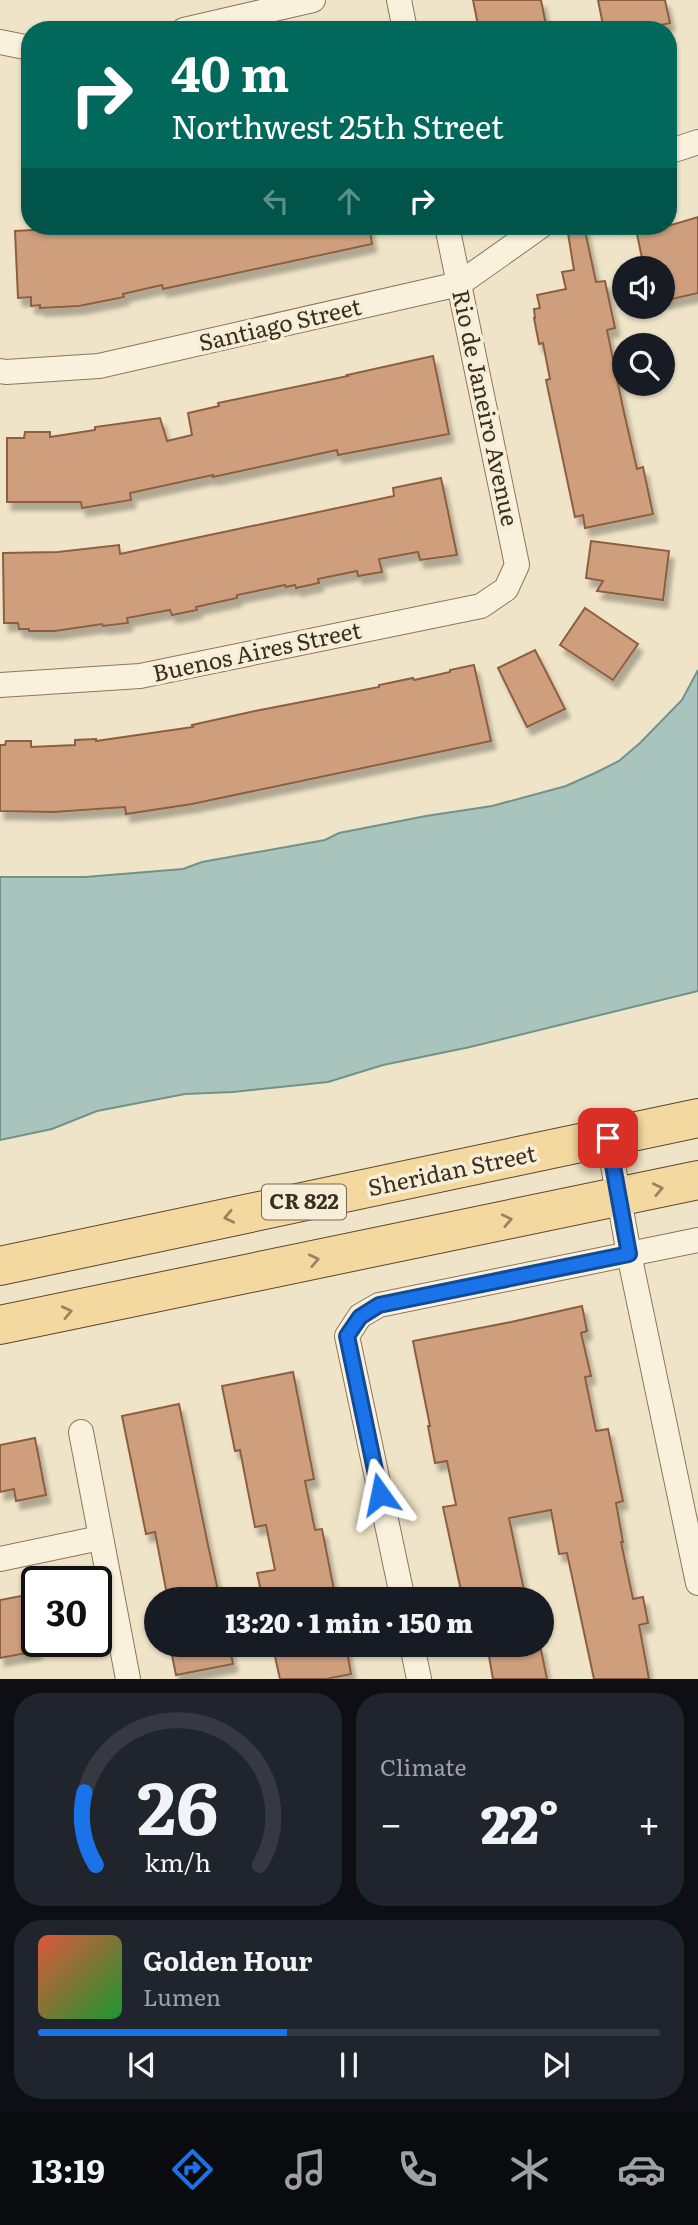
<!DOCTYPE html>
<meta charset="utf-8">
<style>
:root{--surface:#171b24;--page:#20242c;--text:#f1f3f6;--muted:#9ea1a6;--line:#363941;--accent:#1a73e8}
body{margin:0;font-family:Literata,serif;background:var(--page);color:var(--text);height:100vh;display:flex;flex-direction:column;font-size:26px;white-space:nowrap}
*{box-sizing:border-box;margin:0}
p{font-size:23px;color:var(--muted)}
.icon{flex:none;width:38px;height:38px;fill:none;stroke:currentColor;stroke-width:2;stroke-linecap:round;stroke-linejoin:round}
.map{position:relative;height:1679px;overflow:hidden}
.sheet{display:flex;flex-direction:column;gap:14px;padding:14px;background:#0d0f14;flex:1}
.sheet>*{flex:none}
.hud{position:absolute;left:21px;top:21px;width:656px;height:214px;border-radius:28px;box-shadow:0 2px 5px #0004;background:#00695c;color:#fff;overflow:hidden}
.buttons{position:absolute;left:612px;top:256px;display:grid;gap:14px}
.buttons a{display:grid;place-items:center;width:63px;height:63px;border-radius:50%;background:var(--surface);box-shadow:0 2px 5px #0004;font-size:35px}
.speed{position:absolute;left:21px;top:1566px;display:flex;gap:14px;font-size:35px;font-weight:700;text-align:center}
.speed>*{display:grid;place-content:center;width:91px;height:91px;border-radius:50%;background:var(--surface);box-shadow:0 2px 5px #0004;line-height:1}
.speed .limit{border:4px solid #111;border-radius:10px;background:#fff;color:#111}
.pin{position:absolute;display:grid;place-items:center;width:60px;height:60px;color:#fff;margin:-30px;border-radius:14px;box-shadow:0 4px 10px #0006}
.me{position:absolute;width:77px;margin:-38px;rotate:348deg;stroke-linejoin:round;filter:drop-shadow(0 0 5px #0008)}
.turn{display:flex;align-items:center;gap:24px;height:147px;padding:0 35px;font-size:32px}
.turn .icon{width:91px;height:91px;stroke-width:2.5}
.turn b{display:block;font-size:49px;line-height:60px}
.lanes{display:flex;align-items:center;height:66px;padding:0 35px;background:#0003;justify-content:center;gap:35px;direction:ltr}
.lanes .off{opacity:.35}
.big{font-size:52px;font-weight:800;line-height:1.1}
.sheet .widget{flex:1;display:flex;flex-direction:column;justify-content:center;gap:10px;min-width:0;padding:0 24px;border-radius:28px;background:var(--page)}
.sheet .dial{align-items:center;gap:0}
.dial svg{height:182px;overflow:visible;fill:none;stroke:var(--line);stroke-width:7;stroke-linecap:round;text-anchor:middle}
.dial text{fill:var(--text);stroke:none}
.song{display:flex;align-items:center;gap:21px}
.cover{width:84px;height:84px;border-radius:10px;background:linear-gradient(135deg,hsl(10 70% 55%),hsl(130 70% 35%))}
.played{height:7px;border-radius:4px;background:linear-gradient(90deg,var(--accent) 40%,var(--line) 40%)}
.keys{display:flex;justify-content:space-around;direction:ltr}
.heat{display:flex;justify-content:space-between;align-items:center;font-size:38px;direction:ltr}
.sheet .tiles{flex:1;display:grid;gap:14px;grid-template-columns:1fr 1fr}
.widget:last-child{grid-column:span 2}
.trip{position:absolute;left:144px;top:1587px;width:410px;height:70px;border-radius:35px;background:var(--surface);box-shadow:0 2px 5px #0004;font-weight:800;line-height:70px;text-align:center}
.tabs{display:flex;height:112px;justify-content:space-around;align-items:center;background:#090b0e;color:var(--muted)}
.tabs .icon{width:49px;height:49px}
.tabs .selected{color:var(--accent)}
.tabs b{font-size:32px;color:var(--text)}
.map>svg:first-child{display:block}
.water{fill:#a9c4bc;stroke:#6f938a;stroke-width:2}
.building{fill:#cf9f7d;stroke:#8d5f41;stroke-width:2;filter:url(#shadow)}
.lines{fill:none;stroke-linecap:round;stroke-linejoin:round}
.street-casing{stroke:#8d765c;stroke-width:26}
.primary-casing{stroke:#5b4430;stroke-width:40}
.street{stroke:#faf1dc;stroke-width:24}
.primary{stroke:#f3d9a0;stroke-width:38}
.oneway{stroke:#988460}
.route-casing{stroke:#114b97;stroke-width:18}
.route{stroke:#1a73e8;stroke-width:12}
.labels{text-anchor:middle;stroke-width:7;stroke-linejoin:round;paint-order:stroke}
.shield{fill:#f7eed8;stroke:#756857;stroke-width:2}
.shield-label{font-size:21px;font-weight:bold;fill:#3d2e20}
.street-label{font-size:23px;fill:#3d2e20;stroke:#f7eed8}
</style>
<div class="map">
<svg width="698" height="1679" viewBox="0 0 698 1679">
<defs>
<filter id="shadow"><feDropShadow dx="4.5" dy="8" stdDeviation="2" flood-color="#0004"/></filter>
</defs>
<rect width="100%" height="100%" fill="#f0e4c8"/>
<path class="water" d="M698,670v321l-228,56 -87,18 -55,17 -95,10 -48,2 -88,17 -45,18 -52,11v-263h85l98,-8 19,-7 123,-22 14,-7 87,-17 66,-10 74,-20 29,-13 24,-12 21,-18 42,-43z"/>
<g class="building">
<path d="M473,0h68l6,30h-68z"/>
<path d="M598,0h67l5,23 -31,7h-35z"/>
<path d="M698,217v76l-35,8v-33h-19l-8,-39 14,-3h18z"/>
<path d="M83,226h286l3,18 -209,45 -1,-4 -39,9 1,3 -45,9 -39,2v-3l-9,1v-9l-13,1 -3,-67 55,-3z"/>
<path d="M575,226h9l12,56 9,-1 10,47 -8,2 16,78 14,61 6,-2 10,47 -68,14 -2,-13 -8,2 -29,-137 4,-1 -7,-36 -4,1 -5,-26h1l-1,-9 6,-1 -3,-13 29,-6 -4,-17 12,-2 -7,-43z"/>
<path d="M433,356l16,78 -111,21 -1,-5 -124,27v-2l-83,18 1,7 -49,8 -1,-6h-74v-64h17l1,-6h25v5l45,-7v-3l65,-9 7,23 25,-6 -4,-22 31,-7 -1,-3 130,-27 -1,-1z"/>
<path d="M441,478l16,77 -37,5 -2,-8 -39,7 3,13 -24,4 -1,-5 -39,8 1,4 -23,5 -1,-3 -9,2 -1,-2 -48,10v3l-41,9 1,3 -25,5 -2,-5 -43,8 1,5 -25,3 -1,-2 -47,7h-26v-2h-10l-1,-6h-14l-1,-70 55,-1 61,-7 1,9 274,-58 -1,-8z"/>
<path d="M591,541l78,10 -6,49 -66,-9 6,-10 -17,-3z"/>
<path d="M585,608l53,36 -25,36 -53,-35z"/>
<path d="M535,650l30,59 -38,18 -29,-59z"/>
<path d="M474,665l17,76 -299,63 -66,10 -1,-7 -71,5 -54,-1v-66h5l1,-4h25v6l44,-2v-5l21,-1v2l97,-14 -1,-2 63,-14 124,-24v-2l34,-7 1,2 36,-8v-2z"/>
<path d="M582,1306l5,25 -6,2 10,43 -6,1 11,54 12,-2 15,72 -7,2 7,39h-2l12,57 10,-2 5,26 -9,2 10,54h-55l-27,-126 -8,1 -8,-44 -42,8 17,82h-63l-20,-93 13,-2 -9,-44 -12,2 -7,-37h2l-17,-85 98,-19z"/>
<path d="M293,1372l21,107 -9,2 10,49 7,-1 13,66 -22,5h-50l-6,-27 18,-3 -9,-45 -11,2 -15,-77 -5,1 -13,-65z"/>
<path d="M179,1404l29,141 12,55h-52l-13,-68 -9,2 -24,-118z"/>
<path d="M35,1438l11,57 -30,6 -2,-12 -14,3v-47z"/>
<path d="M37,1593v58l-37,7v-58z"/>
<path d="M170,1645h59l4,19 -57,11z"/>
<path d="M309,1645h37l5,29 -25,5h-46l-6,-27z"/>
<path d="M487,1645h53l7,34h-54z"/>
</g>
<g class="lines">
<g class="street-casing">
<g id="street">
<path d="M399,0l6,30"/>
<path d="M184,30l129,-30"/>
<path d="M0,42l30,6"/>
<path d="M668,152l30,-10"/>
<path d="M0,371l6,1 93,-6 360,-82 82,-58"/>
<path d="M0,685l140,-9 341,-70 25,-17 11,-24 -70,-339"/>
<path d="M608,1138l21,116 69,329"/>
<path d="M81,1432l47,247"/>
<path d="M0,1559l100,-21"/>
<path d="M403,1600l-56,-264 13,-20 19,-11 319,-65"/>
<path d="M412,1645l7,34"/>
</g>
</g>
<g class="primary-casing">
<g id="primary">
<path d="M0,1266l698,-148"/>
<path d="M0,1325l698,-145"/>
</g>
</g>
<use href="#street" class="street"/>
<use href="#primary" class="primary"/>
</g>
<defs><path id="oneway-chevron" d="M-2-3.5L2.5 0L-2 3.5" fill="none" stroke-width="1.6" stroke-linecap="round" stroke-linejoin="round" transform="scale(1.75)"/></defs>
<g class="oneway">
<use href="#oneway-chevron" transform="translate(658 1189) rotate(-12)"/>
<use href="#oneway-chevron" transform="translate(229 1217) rotate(168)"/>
<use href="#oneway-chevron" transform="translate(507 1220) rotate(-12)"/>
<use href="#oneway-chevron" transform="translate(314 1260) rotate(-12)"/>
<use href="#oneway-chevron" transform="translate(67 1312) rotate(-12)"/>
</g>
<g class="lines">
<g class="route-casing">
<path id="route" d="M380,1494l-33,-158 13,-19 19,-12 250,-51 -21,-116"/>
</g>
<use href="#route" class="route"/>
</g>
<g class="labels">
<rect class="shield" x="262" y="1184.5" width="84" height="35" rx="5"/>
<g class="shield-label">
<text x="304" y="1209">CR 822</text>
</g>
<g class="street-label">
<text transform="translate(280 325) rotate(-13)" y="8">Santiago Street</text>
<text transform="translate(485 408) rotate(78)" y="8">Rio de Janeiro Avenue</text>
<text transform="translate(257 652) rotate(-12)" y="8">Buenos Aires Street</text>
<text transform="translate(452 1171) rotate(-12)" y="8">Sheridan Street</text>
</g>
</g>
</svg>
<div class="buttons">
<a><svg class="icon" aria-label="sound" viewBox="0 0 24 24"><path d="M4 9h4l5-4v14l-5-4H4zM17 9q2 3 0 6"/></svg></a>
<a><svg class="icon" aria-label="search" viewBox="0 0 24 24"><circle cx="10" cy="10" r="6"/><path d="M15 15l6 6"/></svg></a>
</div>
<div class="speed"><div class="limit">30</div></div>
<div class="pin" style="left:608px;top:1138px;background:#d93025"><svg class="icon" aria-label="arrive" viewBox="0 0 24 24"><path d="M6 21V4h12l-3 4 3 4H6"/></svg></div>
<svg class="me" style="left:380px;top:1494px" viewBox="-20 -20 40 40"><path d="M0-17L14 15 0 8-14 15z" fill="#1a73e8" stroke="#fff" stroke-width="4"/></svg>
<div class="trip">13:20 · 1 min · 150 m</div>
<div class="hud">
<div class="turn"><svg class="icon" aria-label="right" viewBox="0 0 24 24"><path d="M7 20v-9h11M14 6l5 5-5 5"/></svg><div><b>40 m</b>Northwest 25th Street</div></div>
<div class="lanes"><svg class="icon off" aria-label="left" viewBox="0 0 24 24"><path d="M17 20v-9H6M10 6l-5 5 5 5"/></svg><svg class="icon off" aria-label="ahead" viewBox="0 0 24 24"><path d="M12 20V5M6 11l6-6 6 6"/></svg><svg class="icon" aria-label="right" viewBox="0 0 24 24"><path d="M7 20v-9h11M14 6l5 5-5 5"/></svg></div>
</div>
</div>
<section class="sheet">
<div class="tiles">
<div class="widget dial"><svg viewBox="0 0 100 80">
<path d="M14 69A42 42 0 1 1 86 69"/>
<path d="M14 69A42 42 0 0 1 9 37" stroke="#1a73e8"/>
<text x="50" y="56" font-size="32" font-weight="700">26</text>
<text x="50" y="72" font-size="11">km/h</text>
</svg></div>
<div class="widget"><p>Climate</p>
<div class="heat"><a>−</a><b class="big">22°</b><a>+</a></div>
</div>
<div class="widget">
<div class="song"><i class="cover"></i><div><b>Golden Hour</b><p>Lumen</p></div></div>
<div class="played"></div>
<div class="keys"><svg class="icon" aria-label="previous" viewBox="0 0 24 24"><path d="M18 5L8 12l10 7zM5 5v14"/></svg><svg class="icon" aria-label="pause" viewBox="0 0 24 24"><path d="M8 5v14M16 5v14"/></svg><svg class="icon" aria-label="next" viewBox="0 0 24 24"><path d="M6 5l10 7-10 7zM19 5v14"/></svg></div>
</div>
</div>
</section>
<nav class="tabs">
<b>13:19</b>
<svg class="icon selected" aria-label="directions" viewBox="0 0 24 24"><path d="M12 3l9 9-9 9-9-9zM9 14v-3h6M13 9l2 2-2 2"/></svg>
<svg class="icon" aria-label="music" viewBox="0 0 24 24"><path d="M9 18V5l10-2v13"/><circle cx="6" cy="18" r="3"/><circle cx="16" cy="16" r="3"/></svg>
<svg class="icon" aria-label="phone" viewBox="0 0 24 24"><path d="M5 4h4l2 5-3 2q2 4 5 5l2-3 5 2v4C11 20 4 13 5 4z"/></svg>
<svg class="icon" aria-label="climate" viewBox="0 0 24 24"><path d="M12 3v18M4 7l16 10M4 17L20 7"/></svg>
<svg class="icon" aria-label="car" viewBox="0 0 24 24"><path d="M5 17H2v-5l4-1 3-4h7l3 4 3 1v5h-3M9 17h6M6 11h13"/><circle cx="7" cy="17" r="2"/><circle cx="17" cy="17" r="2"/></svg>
</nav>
